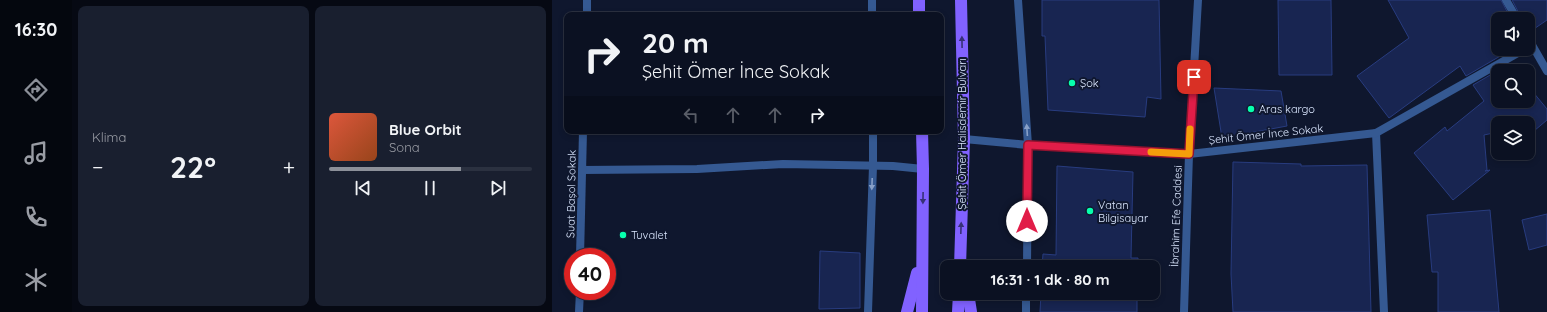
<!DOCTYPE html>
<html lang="tr">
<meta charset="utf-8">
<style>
:root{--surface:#0b1122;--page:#191f2f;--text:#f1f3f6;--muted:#9a9da5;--line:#2b3140;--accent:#8c9099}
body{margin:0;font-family:Quicksand,sans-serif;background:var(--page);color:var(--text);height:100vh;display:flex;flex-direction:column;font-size:15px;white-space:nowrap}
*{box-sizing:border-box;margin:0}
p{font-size:13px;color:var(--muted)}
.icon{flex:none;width:22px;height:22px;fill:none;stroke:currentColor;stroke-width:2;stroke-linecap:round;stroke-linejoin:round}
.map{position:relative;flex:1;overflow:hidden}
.drawer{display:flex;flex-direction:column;gap:6px;padding:6px;background:#060913;width:480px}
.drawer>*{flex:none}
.top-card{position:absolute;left:12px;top:12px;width:380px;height:122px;border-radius:8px;box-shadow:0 2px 6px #0003,0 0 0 1px var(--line);background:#0b1122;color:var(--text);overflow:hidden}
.buttons{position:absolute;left:939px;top:12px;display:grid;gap:8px}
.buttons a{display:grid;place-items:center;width:44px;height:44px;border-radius:8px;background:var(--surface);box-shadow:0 2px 6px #0003,0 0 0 1px var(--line);font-size:20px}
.speed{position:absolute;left:12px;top:248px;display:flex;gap:8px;font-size:20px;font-weight:700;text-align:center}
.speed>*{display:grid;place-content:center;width:52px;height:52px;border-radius:50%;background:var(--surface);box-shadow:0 2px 6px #0003,0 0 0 1px var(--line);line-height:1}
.speed .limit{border:6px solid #d22;background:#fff;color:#111}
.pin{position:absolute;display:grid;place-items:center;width:34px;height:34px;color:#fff;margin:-17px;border-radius:8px;box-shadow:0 2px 6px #0006}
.me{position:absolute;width:44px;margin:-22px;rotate:0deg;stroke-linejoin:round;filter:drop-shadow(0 0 3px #0008)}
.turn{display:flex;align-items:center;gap:14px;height:84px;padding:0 12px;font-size:18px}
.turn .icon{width:52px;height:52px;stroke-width:2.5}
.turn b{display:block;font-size:28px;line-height:34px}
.lanes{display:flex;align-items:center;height:38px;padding:0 12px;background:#0003;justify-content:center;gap:20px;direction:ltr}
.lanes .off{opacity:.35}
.big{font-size:30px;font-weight:700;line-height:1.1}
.drawer .card{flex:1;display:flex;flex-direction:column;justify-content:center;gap:6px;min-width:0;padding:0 14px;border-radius:8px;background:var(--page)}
.song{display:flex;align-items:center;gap:12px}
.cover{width:48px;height:48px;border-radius:6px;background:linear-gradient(135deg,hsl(10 70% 55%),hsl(20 70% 35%))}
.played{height:4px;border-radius:2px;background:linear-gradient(90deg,var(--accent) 65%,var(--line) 65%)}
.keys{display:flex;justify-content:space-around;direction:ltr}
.heat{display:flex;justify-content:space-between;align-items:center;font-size:22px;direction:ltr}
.drawer .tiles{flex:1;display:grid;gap:6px;grid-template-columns:repeat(2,1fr)}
.trip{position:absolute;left:388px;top:260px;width:220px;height:40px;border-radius:8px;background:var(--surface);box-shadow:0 2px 6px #0003,0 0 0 1px var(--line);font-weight:700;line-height:40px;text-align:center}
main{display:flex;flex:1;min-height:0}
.tab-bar{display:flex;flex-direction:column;width:72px;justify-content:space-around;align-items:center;background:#04070e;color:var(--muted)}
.tab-bar .icon{width:28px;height:28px}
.tab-bar .active{color:var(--accent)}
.tab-bar b{font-size:18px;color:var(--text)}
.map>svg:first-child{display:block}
.building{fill:#182551;stroke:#283c7f}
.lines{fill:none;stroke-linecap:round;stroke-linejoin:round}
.minor{stroke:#355992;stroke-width:8}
.tertiary{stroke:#355992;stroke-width:8}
.primary{stroke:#8162ff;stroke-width:12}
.oneway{fill:#373177}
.oneway2{fill:#88a0c8}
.route-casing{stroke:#92132f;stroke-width:10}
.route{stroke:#e11d48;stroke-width:7}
.slow{stroke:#f59e0b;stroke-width:7}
.poi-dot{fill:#07ffae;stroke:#0f172e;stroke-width:1.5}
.labels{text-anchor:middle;stroke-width:4;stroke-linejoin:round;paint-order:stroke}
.poi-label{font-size:11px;fill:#dbe7ff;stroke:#0f172e;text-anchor:start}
.street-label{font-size:11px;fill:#dbe7ff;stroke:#0f172e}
</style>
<main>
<nav class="tab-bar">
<b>16:30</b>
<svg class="icon active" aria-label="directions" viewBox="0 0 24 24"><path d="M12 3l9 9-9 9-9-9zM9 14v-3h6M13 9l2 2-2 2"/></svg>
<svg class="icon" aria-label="music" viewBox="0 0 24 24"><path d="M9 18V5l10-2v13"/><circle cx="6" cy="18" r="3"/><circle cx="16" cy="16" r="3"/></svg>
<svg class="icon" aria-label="phone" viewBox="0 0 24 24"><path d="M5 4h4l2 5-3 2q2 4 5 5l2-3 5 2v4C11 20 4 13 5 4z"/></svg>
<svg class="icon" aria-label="climate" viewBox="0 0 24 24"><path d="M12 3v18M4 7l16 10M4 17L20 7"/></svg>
</nav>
<section class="drawer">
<div class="tiles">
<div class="card"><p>Klima</p>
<div class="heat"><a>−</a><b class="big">22°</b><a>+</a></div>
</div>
<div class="card">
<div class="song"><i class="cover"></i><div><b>Blue Orbit</b><p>Sona</p></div></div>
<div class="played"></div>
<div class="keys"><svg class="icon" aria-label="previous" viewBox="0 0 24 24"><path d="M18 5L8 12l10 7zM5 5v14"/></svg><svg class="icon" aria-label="pause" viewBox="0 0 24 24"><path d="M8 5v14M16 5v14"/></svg><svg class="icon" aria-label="next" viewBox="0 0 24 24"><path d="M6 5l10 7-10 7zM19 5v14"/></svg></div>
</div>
</div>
</section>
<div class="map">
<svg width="995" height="312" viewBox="0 0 995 312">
<rect width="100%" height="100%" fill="#0f172e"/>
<g class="building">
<path d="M490,0h117l2,99 -14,-2 -2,20 -97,-7 -3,-74h-3z"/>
<path d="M726,0h53l1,75h-53z"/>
<path d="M836,0h113l10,19h-13v30h6l-5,3 3,3 -36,21 -6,-10 -71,52 -32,-42 52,-38z"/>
<path d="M960,0h35v20l-19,13v-14h-6z"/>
<path d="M957,64l6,7h-17v30h30v-15l19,23v11l-19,16v-13h-30v9l-14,3 3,35 -2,1 5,-1 -37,30 -39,-47 31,-26 2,4 37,-30 -11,-16z"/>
<path d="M662,88l67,3 6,35 -65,12z"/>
<path d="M681,162l68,2v2l66,-1 4,147h-138l-2,-38z"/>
<path d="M505,166l76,6 -2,86h7v9h-96l1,-13 13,1z"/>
<path d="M938,210l9,102h-61v-40h-6l-5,-57z"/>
<path d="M995,214v31l-18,5 -7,-30z"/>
<path d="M268,251l40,2v55l-41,1z"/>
<path d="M489,293h96v19h-97z"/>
</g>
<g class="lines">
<g class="minor">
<path d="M954,0l11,19"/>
<path d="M35,15v-15"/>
<path d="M976,38l19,33"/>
<path d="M824,133l8,179"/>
<path d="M412,139l64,6 161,9 187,-21 149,-84"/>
<path d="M30,170l115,-1 86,-5 110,2 30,3"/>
<path d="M28,257l3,-126"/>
<path d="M27,312l1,-21"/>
</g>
<g class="tertiary">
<path d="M320,0v15"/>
<path d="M466,0l10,145 -1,122"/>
<path d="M316,312l5,-146v-35"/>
<path d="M474,312v-19"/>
<path d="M632,312l5,-158 9,-154"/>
</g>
<g class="primary">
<path d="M367,0v15"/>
<path d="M408,267l4,-128 -3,-139"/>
<path d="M416,293l3,19"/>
<path d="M355,312l10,-39"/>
<path d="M370,312l1,-143 -1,-38"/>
<path d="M406,312l1,-19"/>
</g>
</g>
<defs><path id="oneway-solid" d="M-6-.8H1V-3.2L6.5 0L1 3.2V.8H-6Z"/></defs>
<g class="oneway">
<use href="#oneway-solid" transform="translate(410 42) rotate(-91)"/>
<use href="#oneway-solid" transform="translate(371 198) rotate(91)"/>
<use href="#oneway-solid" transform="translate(409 228) rotate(-88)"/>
</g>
<g class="oneway2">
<use href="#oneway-solid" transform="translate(475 130) rotate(-94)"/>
<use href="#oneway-solid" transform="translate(320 184) rotate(92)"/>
</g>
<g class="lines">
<g class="route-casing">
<path id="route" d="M475,221l1,-76 161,9 5,-77"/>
</g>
<use href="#route" class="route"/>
<path class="slow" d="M599,152l38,2 1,-25"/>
</g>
<g class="poi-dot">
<circle cx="520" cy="83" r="4"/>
<circle cx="699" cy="109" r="4"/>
<circle cx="538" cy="211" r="4"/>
<circle cx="71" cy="235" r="4"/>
</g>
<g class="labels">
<g class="poi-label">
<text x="528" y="87">Şok</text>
<text x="707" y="113">Aras kargo</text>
<text x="546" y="209">Vatan<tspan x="546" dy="13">Bilgisayar</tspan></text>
<text x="79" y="239">Tuvalet</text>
</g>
<g class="street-label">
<text transform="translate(410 134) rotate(-90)" y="4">Şehit Ömer Halisdemir Bulvarı</text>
<text transform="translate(714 134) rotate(-6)" y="4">Şehit Ömer İnce Sokak</text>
<text transform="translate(19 194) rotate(-89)" y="4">Suat Başol Sokak</text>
<text transform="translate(624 216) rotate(-88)" y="4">İbrahim Efe Caddesi</text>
</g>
</g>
</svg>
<div class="buttons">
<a><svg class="icon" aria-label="sound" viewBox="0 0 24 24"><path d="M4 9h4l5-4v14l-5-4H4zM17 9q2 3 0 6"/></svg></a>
<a><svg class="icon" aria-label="search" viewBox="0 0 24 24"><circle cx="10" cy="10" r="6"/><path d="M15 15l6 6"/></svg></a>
<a><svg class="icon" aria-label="layers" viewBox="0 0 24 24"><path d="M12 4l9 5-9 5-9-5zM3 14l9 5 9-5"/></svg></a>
</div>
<div class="speed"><div class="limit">40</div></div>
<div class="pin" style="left:642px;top:77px;background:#d93025"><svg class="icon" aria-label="arrive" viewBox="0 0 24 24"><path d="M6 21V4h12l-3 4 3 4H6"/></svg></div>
<svg class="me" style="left:475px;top:221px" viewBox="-20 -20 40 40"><circle r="19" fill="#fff"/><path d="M0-13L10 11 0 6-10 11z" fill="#e11d48"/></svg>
<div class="trip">16:31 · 1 dk · 80 m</div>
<div class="top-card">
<div class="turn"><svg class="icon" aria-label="right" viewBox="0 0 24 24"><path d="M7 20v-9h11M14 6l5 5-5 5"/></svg><div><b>20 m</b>Şehit Ömer İnce Sokak</div></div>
<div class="lanes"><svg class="icon off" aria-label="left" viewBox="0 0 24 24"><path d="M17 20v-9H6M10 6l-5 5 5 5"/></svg><svg class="icon off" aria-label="ahead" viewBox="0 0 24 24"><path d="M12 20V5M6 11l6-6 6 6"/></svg><svg class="icon off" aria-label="ahead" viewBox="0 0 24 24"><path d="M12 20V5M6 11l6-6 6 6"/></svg><svg class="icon" aria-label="right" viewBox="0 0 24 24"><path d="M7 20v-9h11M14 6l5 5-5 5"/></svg></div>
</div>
</div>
</main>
